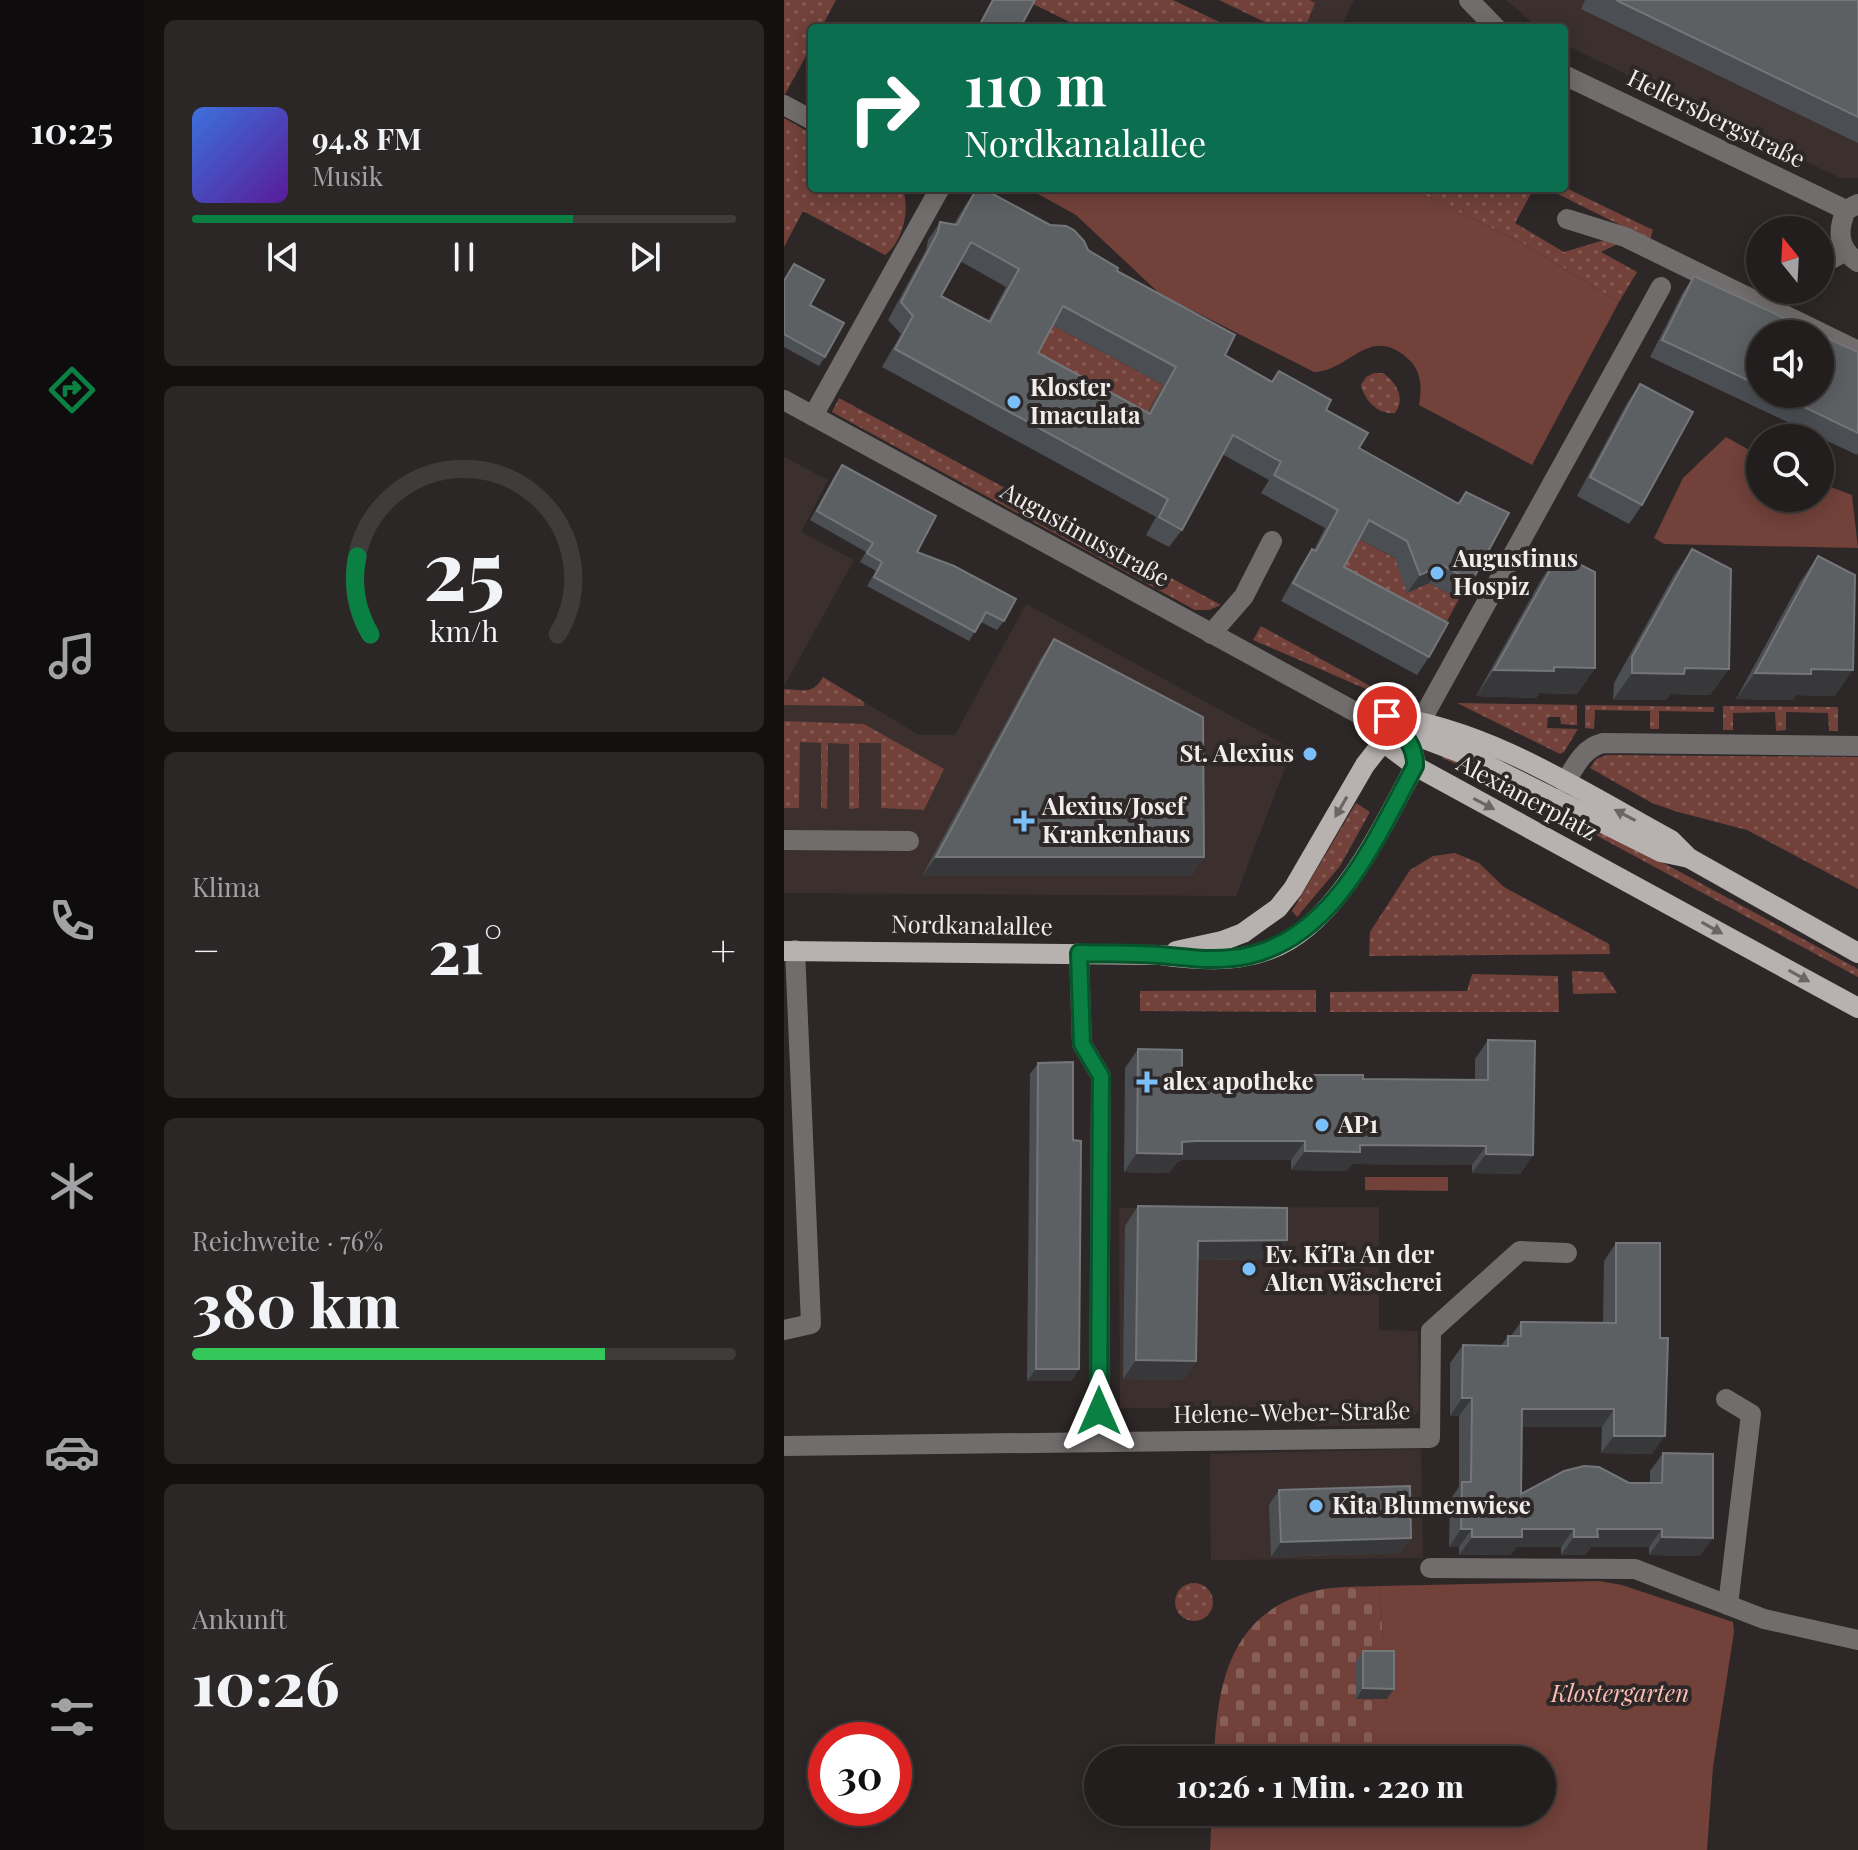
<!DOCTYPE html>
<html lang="de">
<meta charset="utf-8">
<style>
:root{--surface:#221e1d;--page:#2a2726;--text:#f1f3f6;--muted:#a2a2a4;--line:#3f3c3b;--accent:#0b8043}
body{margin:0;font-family:"Playfair Display",serif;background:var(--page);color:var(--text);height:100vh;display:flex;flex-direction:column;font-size:30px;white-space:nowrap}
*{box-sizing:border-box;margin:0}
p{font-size:26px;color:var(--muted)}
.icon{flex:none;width:44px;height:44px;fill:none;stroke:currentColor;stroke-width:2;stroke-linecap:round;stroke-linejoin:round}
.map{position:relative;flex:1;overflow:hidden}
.panel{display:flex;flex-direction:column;gap:20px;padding:20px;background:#131010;width:640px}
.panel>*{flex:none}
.banner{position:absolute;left:24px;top:24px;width:760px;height:168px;border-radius:8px;box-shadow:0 4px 20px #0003,0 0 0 2px var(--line);background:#0b6e4f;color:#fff;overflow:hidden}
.needle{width:52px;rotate:342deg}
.controls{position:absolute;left:962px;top:216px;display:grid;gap:16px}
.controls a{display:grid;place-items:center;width:88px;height:88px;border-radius:50%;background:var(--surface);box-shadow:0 4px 20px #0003,0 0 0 2px var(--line);font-size:40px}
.speed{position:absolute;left:24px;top:1722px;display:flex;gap:16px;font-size:40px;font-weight:700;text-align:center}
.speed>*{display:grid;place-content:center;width:104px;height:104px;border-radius:50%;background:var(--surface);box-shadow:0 4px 20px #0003,0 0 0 2px var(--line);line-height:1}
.speed .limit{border:12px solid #d22;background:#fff;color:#111}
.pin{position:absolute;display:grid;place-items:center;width:68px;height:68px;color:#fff;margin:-34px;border:4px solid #fff;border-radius:50%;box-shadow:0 2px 8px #0007}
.me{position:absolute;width:88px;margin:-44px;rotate:0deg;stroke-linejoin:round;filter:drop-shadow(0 0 6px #0008)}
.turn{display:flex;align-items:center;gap:28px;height:168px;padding:0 24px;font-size:36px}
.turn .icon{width:104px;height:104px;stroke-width:2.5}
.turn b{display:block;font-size:56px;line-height:68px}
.big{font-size:60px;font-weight:800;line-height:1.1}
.panel .card{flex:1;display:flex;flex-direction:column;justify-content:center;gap:12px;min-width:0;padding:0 28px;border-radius:12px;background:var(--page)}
.panel .dial{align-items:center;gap:0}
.dial svg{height:208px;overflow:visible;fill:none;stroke:var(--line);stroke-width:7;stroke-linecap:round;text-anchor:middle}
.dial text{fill:var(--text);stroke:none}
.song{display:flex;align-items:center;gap:24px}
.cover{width:96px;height:96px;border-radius:12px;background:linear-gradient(135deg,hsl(220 70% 55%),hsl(270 70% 35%))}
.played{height:8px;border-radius:4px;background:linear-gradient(90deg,var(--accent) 70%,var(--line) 70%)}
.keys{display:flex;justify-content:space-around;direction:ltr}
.heat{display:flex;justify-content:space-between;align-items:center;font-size:44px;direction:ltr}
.charge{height:12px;border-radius:6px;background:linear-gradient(90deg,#34c759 76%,var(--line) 0)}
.trip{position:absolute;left:300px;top:1746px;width:472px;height:80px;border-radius:40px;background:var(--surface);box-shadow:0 4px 20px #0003,0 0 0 2px var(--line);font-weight:800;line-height:80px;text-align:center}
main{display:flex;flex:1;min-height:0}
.menu{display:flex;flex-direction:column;width:144px;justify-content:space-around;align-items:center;background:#0e0c0c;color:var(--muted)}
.menu .icon{width:56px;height:56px}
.menu .active{color:var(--accent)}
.menu b{font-size:36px;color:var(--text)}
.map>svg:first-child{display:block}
.built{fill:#3c302e}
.grass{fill:url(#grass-dots)}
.cemetery{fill:url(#cemetery-stones)}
.park{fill:#71413a}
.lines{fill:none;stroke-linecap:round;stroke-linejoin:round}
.minor{stroke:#706d6c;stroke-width:20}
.major{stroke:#b7b1b0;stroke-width:20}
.wall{fill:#4b4f53;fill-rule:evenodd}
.shaded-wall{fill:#38383a}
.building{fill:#5d6063;stroke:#747679;stroke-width:2;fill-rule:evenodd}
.oneway{fill:#6b6665}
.route-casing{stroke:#07532c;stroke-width:20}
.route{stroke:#0b8043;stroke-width:14}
.poi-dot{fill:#7abff8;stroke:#2d2827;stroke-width:3}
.labels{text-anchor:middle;stroke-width:8;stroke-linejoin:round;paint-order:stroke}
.street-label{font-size:24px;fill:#f1eded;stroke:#2d2827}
.poi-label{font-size:24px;font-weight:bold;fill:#f1eded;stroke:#2d2827;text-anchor:start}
.park-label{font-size:24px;font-style:italic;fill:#fcbdb3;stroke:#2d2827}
</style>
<main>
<nav class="menu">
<b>10:25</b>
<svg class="icon active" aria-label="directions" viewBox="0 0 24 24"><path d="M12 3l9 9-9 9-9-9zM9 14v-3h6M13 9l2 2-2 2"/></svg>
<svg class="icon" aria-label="music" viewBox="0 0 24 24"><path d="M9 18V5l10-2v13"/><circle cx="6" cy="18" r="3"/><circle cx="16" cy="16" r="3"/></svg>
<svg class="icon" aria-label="phone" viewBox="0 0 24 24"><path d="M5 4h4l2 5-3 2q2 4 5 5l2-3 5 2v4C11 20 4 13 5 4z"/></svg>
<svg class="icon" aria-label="climate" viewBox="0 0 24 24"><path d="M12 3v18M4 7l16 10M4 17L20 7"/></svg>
<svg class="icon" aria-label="car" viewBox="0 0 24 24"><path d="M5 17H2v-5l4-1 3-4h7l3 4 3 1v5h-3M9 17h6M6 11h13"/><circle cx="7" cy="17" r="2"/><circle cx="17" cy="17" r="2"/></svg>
<svg class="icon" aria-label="filters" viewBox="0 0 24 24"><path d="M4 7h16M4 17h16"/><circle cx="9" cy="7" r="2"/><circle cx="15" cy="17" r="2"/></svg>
</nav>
<section class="panel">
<div class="card">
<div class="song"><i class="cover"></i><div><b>94.8 FM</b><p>Musik</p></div></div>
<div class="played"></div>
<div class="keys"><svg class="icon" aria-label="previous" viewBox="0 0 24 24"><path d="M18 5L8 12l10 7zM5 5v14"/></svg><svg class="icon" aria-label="pause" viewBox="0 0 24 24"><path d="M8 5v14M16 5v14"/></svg><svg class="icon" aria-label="next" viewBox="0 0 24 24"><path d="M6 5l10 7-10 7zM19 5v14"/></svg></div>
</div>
<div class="card dial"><svg viewBox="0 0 100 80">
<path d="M14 69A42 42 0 1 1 86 69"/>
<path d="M14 69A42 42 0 0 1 9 39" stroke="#0b8043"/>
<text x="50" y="56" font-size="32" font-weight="700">25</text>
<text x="50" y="72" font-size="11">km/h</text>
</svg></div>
<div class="card"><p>Klima</p>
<div class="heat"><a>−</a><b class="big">21°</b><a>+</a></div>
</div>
<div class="card"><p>Reichweite · 76%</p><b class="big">380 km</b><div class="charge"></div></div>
<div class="card"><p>Ankunft</p><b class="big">10:26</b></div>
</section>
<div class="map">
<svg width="1074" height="1850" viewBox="0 0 1074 1850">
<defs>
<pattern id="grass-dots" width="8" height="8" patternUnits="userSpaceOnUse" patternTransform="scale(2)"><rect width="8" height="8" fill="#71413a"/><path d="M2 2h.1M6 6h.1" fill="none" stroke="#865d57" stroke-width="1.8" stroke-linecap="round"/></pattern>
<pattern id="cemetery-stones" width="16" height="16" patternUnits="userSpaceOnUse" patternTransform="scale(2)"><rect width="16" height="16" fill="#71413a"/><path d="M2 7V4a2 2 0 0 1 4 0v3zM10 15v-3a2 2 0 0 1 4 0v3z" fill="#865d57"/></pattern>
</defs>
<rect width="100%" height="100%" fill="#2d2827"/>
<g class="built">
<path d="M444,0h126l-13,28h-58z"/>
<path d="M722,0h352v178h-18l-276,-134v-16h-25z"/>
<path d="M0,457l44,23 -27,52 53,28 -70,126z"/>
<path d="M242,604l266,145 -56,147 -452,-3v-204l24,1 9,-3 6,-10 96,58h36z"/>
<path d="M595,1207v123l39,1 1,79 -13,14 -89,2 -1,-19 -196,1 -1,-200z"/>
<path d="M637,1449l2,109 -212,2 -1,-106z"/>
</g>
<g class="grass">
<path d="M0,0h52l-15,28h-9v17l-28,51z"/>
<path d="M241,0h148l59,28h-150z"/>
<path d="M435,0h90l6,3 -10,25h-28z"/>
<path d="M0,118l28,16v54h90c9,20 1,54 -17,67l-82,-44 -19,36z"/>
<path d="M780,187l89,43 -3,10 -104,-52z"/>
<path d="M626,188h124l-19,35 49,29 47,-14 9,5 -19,9 36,20 -18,30 -95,-58z"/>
<path d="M267,324l112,61 -26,47 -112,-61z"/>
<path d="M590,373h9c13,9 23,25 12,40 -17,2 -30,-12 -34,-28l5,-8z"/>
<path d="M55,398l382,207 -12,5h-14l-363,-198z"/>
<path d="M573,538l45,24 20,24 7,-3 30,16 -23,42 -105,-56z"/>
<path d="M477,626l113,62 -1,4 -120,-52z"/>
<path d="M39,677l41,25v4l-80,-1v-16c19,1 29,6 39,-12z"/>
<path d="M673,703l120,2v20l-16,-1 -1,-7h-12l-1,11 31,1 -14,23 -4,2z"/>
<path d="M801,705l129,2v5l-55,-1v18h-9v-18l-55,-1 -1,19 -9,-1z"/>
<path d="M939,706l115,1v24h-9l-1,-18 -42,-1v18l-10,1 -1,-19 -42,1v17h-10z"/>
<path d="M0,721l80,3 80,45 -20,41 -43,-2v-65h-22v65l-10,1v-65l-21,-1 -1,66 -6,-1v-65l-21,-1 -1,66h-15z"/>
<path d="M660,755l216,106 198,108v8l-362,-196 -54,-23z"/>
<path d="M823,755l251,2v132l-111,-59 -69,-18 -26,-9 -62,-35 6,-9z"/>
<path d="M572,803l14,9 -30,54 -43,51 -5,-6z"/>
<path d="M671,853l24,10 25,24 105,57 1,10 -241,2 1,-24 40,-62 23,-14z"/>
<path d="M788,971l31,1 14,21 -44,1z"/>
<path d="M688,974l86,2 1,36h-229v-20l137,-1z"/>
<path d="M532,990v22l-176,-1v-20z"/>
<circle cx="410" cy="1602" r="19"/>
</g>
<path class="cemetery" d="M596,1586l3,56 3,1 1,62 -14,1v54h-159c3,-81 17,-153 110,-171 18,-3 37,-2 56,-3z"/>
<g class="park">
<path d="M243,188h383l114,56 95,58 -87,163 -113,-60c3,-17 3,-35 -12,-47 -38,-34 -58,14 -93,14l-154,-78 -84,-79z"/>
<path d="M942,437l34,19v42h60v-15l32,12 6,53 -194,-4 -10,-6 29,-60z"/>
<path d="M581,1177h83v14l-83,-1z"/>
<path d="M815,1581l23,4 111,37 1,10 -21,135 -6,83h-497l2,-38h330v-52h-169v-55l14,-1 -1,-60 -3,-1 -3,-57z"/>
</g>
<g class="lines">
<g class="minor">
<path d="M685,0l27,28"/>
<path d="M780,75l282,135"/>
<path d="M0,105l28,15"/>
<path d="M1074,204l-12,6c-9,21 -8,39 12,52"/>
<path d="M783,219l58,18 233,114"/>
<path d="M1036,258h13l12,-7"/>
<path d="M0,400l577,315 22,27"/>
<path d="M29,416l127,-228"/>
<path d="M427,634l33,-38 28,-55"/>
<path d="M637,721l240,-434"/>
<path d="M781,783c10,-17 18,-35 38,-40l255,3"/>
<path d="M0,840l125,1"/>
<path d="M295,953l3,91 19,32 -2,366"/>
<path d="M0,1330l27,-6 -16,-374"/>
<path d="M942,1399l25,15 -23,191"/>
<path d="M0,1446l646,-8 1,-107 89,-80 47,2"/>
<path d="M646,1568l205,1 129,50 94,21"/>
</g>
<g class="major">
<path d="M603,716c103,14 194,75 284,124l18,18 169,95"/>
<path d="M599,742l32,24 443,242"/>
<path d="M0,951l376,4c37,5 74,8 109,-5 68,-24 113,-123 146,-184 1,-21 -14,-34 -28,-50"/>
<path d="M392,951l46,-10 21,-8 35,-25 15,-19 72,-124 18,-23 9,-4 13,-2 19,3 45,17 192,96 28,6"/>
</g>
</g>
<g class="wall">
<path d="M208,0h43l-15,28h-43z"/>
<path d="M801,0h273v143l-277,-134z"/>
<path d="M193,188l111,62 29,21 108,84 47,26 7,-10 47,39 33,38 98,55 9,-11 6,89 -13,18 -30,-16 -22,10 -12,-35 -36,-19 -15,28 85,90 -12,18 -136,-74 19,-34 12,-18 2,1 11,-22 -64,-35 8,-13 -47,-26 -40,76 -13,17 -23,-12 10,-18 -274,-150 19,-33 -13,-14 38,-70 2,-10 12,-18 14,2 12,-20zM176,261l46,26 -18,34 -47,-25zM269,325l110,60 -15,28 -110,-60z"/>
<path d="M10,264l31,93 -6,9 -35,-19v-68z"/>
<path d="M910,276l66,58v60h60l38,-42v101l-1,2 -207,-98 32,-63z"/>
<path d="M856,384l2,121 -13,19 -52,-28 50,-93z"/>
<path d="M58,465l75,87 87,69 -7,9 -16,-8 -12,19 -102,-55 9,-15 -16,-9 6,-10 -56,-32 25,-45z"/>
<path d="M908,549l37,120 -19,26 -40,-1 -4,6h-53l1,-17 60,-108z"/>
<path d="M775,554l36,114 -18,26 -38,-1 -3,5 -60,-2 65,-116z"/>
<path d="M1034,556l17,140 -39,-1 -3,5 -57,-1 64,-117z"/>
<path d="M270,639l150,218 -13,19h-269l119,-218z"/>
<path d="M704,1040l45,115 -13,19 -48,-1v-8l-120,-1 -5,7 -56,-1v-10h-108l-5,1 -9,12 -45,-1 1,-104 13,-19 44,30h126l3,-4 52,4 112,1v-21z"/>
<path d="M254,1063l35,77 6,229 -8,12h-44l3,-307z"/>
<path d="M354,1206l149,34 -13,19 -76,1 -2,101 -13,19 -60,-1 2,-153z"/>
<path d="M832,1243l36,211 -51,-1 1,-26h-80l-1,67 108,-11h21v-12l13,-18 37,103 -51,-1v-8h-58l-6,8h-24v-8h-45l-6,8h-51v-8h-10l1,-47 9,-13v-71h-9v-53l13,-18 38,1 7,-10h3l10,-14 82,1 1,-62z"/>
<path d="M495,1490l122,63 -130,4 -2,-52z"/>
<path d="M579,1651l24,48h-31v-38z"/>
</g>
<g class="shaded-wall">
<path d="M658,565l-13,18 -22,10 13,-18z"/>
<path d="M770,667l41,1 -18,26 -38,-1 -3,5 -60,-2 18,-26z"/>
<path d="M901,668l44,1 -19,26 -40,-1 -4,6h-53l19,-27z"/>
<path d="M1027,669l42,1 -18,26 -39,-1 -3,5 -57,-1 19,-26z"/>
<path d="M152,857h268l-13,19h-269z"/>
<path d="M412,1141h109l-14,19h-108l-5,1 -9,12 -45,-1 13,-19 45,-11z"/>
<path d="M576,1145l126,1 -14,19 -120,-1 -5,7 -56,-1 14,-19z"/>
<path d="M702,1154l47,1 -13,19 -48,-1z"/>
<path d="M503,1240l-13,19 -89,1 13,-19z"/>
<path d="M352,1360l60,1 -13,19 -60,-1z"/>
<path d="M252,1369h43l-8,12h-44z"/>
<path d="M678,1398h10l-13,18h-9z"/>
<path d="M738,1409h92l-12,18h-92z"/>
<path d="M830,1436h51l-13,18 -51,-1z"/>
<path d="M677,1529h11l-13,18h-10z"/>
<path d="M738,1529h52l-13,18h-45l-6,8h-51l13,-18z"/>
<path d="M813,1529h65l-13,18h-58l-6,8h-24l13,-18z"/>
<path d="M878,1537l51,1 -13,18 -51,-1z"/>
<path d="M627,1538l-10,15 -130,4 10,-15z"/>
<path d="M579,1688l31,1 -7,10h-31z"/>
</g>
<g class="building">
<path d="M209,0h42l-15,28h-42z"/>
<path d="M832,0h242v117z"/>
<path d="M193,188h5l68,37 16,1 8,4 10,11 4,9 30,18 -1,3 118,64 -10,20 47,27 7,-11 52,29 -5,10 42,23 -9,15 100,56 7,-12 43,21 -37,68 -30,-16 -22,10 -13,-34 -38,-21 -25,47 104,56 -19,34 -136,-74 19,-34 4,2 22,-41 -64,-35 7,-13 -48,-27 -51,95 -23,-13 9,-18 -273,-150 18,-33 -12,-14 37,-70 2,-10 17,3zM187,242l48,27 -29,53 -49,-26zM279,306l113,61 -26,47 -112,-61z"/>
<path d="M10,264l30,16 -14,25 34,18 -19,34 -41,-23v-53z"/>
<path d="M910,276l124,58h-58v52l-98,-46z"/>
<path d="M1036,335l38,17v81l-81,-39h43z"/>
<path d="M856,384l53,28 -51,93 -52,-28z"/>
<path d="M58,465l94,51 -19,36 37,14 62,33 -12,22 -18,-9 -11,20 -101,-55 8,-15 -15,-9 6,-10 -56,-32z"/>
<path d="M908,549l39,20 -2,100 -44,-1 -1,6 -52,-1v-16z"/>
<path d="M775,554l36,18v96l-41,-1v4l-60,-1z"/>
<path d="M1034,556l37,19 -2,95 -42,-1v5l-56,-1z"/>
<path d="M270,639l149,78 1,140h-268z"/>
<path d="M704,1040l47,1 -2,114 -47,-1v-8l-126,-1v7l-55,-1v-10h-109l-14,1v12l-45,-1 1,-104 44,1v29h129v-4h52v4l125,1z"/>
<path d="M289,1062v78l8,1 -2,228h-43l2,-306z"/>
<path d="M354,1206l149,2v32l-89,1 -2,120 -60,-1z"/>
<path d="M832,1243h44v95h8l-3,98h-51v-27h-92l-1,85 43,-23 20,-5 15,1 30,16h33l1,-30 50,1v84l-51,-1v-8h-65l1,8h-24v-8h-52v8h-50v-8h-11l1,-47h9l1,-84h-10l1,-53 45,1v-10h13v-14l95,1z"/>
<path d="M626,1486l1,52 -130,4 -2,-52z"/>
<path d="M579,1651h31v38l-31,-1z"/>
</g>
<defs><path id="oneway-solid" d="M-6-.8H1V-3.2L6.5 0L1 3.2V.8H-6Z" transform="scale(2)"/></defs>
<g class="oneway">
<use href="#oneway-solid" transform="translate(700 804) rotate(28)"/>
<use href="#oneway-solid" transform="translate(557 807) rotate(120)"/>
<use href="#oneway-solid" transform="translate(841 815) rotate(-152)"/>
<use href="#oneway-solid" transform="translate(928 928) rotate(29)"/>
<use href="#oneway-solid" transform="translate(1015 976) rotate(29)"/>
</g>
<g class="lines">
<g class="route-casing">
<path id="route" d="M315,1411l2,-335 -19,-32 -3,-91c27,1 54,0 80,2 26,2 48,6 74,3 97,-10 141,-116 182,-192 1,-21 -14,-35 -28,-50"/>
</g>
<use href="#route" class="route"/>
</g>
<g class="poi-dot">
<circle cx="230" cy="402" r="8"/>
<circle cx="653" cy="573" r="8"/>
<circle cx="526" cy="754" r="8"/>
<path d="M236 809h8v8h8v8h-8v8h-8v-8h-8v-8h8z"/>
<path d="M359 1070h8v8h8v8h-8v8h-8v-8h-8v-8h8z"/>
<circle cx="538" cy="1125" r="8"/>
<circle cx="465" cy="1269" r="8"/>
<circle cx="532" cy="1506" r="8"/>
</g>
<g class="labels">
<g class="street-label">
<text transform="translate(932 119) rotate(26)" y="8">Hellersbergstraße</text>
<text transform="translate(301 535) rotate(29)" y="8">Augustinusstraße</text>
<text transform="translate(743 798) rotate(28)" y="8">Alexianerplatz</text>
<text transform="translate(188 926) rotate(1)" y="8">Nordkanalallee</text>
<text transform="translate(508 1413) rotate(-1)" y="8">Helene-Weber-Straße</text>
</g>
<g class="poi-label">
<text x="246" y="396">Kloster<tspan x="246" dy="28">Imaculata</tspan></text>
<text x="669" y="567">Augustinus<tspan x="669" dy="28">Hospiz</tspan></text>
<text x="510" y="762" text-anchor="end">St. Alexius</text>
<text x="258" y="815">Alexius/Josef<tspan x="258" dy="28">Krankenhaus</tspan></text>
<text x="379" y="1090">alex apotheke</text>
<text x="554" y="1133">AP1</text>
<text x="481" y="1263">Ev. KiTa An der<tspan x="481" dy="28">Alten Wäscherei</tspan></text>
<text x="548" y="1514">Kita Blumenwiese</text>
</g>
<g class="park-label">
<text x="836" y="1702">Klostergarten</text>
</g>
</g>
</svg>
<div class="controls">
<a><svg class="needle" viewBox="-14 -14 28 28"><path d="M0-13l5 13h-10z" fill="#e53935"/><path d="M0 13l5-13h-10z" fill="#a2a2a4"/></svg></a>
<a><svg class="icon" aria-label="sound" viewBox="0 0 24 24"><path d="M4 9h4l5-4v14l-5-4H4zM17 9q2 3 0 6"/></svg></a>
<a><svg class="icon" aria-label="search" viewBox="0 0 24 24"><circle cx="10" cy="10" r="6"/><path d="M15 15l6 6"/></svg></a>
</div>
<div class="speed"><div class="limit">30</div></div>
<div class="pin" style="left:603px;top:716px;background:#d93025"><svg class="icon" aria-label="arrive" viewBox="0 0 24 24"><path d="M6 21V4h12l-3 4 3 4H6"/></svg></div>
<svg class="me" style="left:315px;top:1411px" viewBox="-20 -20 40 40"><path d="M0-17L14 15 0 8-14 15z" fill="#0b8043" stroke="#fff" stroke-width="4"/></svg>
<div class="trip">10:26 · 1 Min. · 220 m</div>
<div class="banner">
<div class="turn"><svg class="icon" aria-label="right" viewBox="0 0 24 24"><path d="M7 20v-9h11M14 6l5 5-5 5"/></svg><div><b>110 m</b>Nordkanalallee</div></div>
</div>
</div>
</main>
